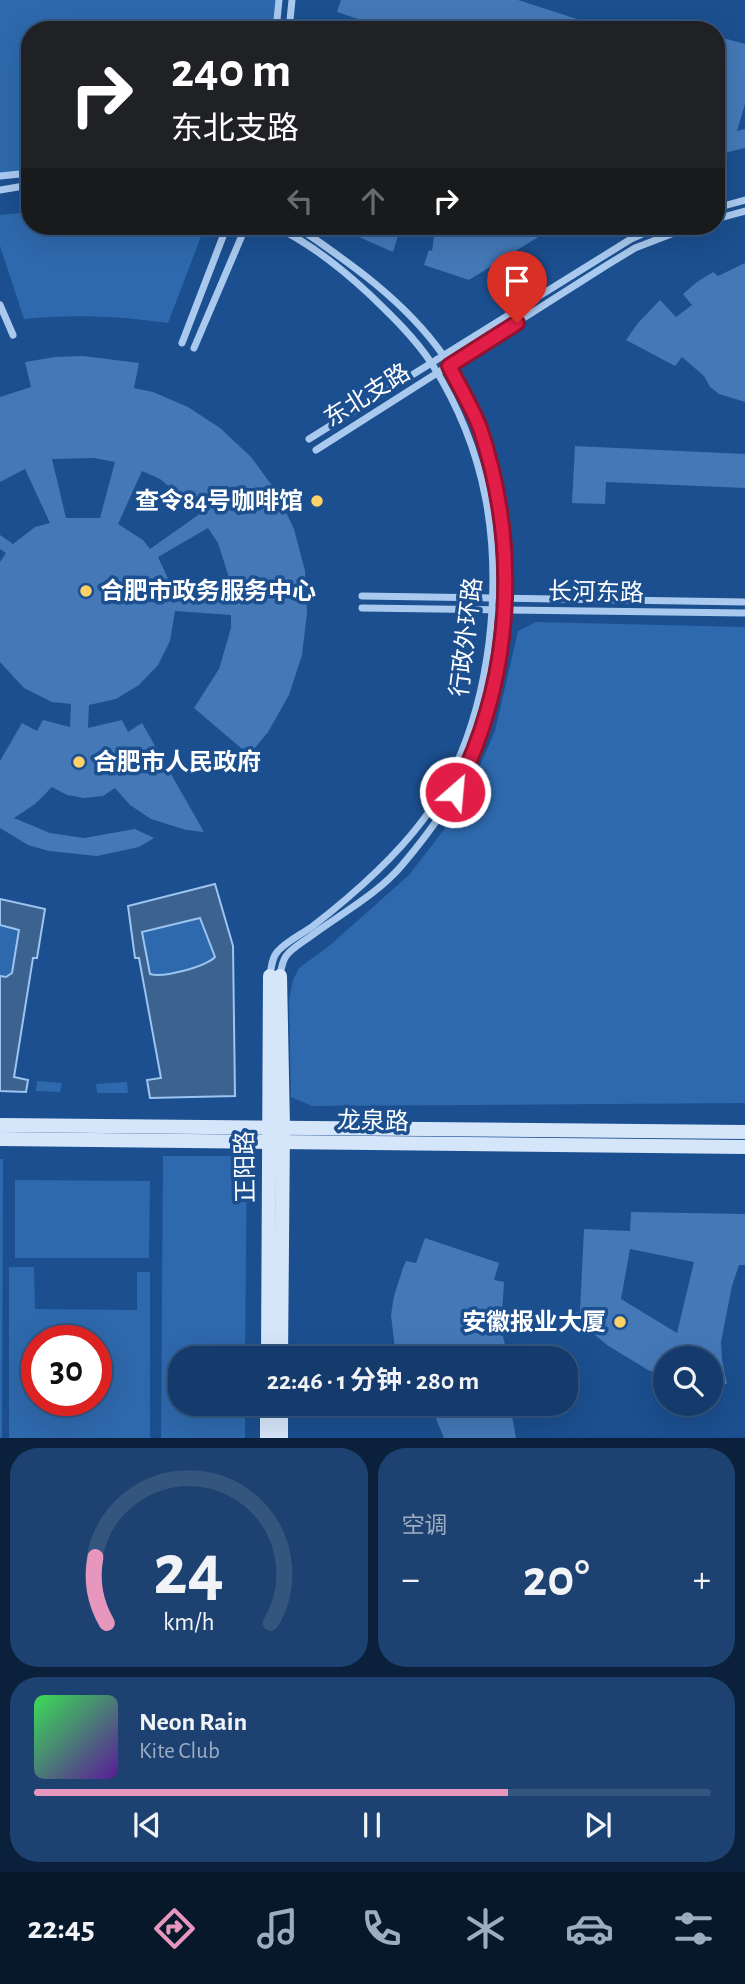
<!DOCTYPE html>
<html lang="zh">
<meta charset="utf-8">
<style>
:root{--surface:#143b6b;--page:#1d4271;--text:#f1f3f6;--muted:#9dadc1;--line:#33557e;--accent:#e797bd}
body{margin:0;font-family:"Alegreya Sans","Noto Sans SC",sans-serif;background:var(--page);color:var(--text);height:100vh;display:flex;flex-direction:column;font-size:26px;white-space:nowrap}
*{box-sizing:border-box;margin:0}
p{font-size:23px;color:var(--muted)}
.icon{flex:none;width:38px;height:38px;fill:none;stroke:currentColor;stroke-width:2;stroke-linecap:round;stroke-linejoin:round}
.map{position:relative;height:1438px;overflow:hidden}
.side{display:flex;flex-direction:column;gap:10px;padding:10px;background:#0b203b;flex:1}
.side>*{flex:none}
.top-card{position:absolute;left:21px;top:21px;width:704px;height:214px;border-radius:28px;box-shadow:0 7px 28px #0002,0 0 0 2px var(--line);background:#202124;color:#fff;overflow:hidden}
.fabs{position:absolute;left:653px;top:1346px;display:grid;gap:14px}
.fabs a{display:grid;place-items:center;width:70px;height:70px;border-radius:50%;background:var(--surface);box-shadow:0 7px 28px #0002,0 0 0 2px var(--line);font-size:35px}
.speed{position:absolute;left:21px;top:1325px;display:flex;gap:14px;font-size:35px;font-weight:700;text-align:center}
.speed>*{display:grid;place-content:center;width:91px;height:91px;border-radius:50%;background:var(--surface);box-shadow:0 7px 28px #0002,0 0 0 2px var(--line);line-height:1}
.speed .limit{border:10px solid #d22;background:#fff;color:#111}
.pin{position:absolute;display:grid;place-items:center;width:60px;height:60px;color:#fff;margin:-72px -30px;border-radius:50% 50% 50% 0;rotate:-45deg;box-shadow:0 0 7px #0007}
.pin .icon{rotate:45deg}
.me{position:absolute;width:77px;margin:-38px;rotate:27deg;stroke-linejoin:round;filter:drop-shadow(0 0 5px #0008)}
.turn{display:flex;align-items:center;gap:24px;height:147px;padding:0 35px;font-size:32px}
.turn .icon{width:91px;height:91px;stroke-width:2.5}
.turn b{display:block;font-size:49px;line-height:60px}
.lanes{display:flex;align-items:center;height:66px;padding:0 35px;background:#0003;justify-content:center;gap:35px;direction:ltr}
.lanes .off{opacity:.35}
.big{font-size:52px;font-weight:700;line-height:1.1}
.side .card{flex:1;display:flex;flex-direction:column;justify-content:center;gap:10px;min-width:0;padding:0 24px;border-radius:28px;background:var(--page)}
.side .dial{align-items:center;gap:0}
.dial svg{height:182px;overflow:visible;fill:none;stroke:var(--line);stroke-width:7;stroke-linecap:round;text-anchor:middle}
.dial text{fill:var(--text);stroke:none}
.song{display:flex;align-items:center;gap:21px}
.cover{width:84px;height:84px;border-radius:10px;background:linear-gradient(135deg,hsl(130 70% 55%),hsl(270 70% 35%))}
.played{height:7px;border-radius:4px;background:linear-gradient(90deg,var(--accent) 70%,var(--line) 70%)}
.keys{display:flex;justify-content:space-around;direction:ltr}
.heat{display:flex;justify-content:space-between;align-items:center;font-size:38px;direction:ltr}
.side .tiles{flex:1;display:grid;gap:10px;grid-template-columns:1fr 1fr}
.card:last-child{grid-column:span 2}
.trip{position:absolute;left:168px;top:1346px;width:410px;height:70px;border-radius:28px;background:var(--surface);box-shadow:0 7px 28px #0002,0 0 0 2px var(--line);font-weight:700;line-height:70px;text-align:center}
.dock{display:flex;height:112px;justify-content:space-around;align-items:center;background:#08182b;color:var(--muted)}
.dock .icon{width:49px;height:49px}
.dock .on{color:var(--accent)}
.dock b{font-size:32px;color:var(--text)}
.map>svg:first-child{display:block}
.green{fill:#2e69ad;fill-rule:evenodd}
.water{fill:#3c6290;stroke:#9cc4f0;stroke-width:2;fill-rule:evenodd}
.building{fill:#4478b7;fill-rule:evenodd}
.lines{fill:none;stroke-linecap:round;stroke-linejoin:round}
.street{stroke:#a9c9ee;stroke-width:7}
.secondary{stroke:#d6e6fa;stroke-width:14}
.route-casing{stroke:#92132f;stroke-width:18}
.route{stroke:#e11d48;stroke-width:12}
.poi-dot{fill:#ffd166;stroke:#1b4f8f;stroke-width:2.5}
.labels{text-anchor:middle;stroke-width:7;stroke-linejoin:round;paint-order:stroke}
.street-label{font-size:24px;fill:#fff;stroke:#1b4f8f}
.poi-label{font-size:24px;font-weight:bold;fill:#fff;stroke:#1b4f8f;text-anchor:end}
</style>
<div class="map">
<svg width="745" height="1438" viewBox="0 0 745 1438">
<rect width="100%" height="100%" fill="#1b4f8f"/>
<g class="green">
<path d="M0,0h279l-3,30h-246v143l-30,3z"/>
<path d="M30,212v14h175l-37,97c-49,-7 -95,-9 -144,-4l-24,-73v-31z"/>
<path d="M536,622l209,5v476l-433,3 -21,-9 -2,-97 4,-20 6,-12 30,-22 80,-71 37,-48 32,-57 17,-39 23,-100z"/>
<path d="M200,917l15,40c-10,10 -51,21 -66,17l-7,-42z"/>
<path d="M0,925l19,4 -7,44 -6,4 -6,-1z"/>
<path d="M37,1081l25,2 -2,9 -24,-1z"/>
<path d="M127,1082l1,11h-31l-1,-9z"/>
<path d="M163,1156h84l-2,202h-65v46h65v34h-84z"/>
<path d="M0,1159h3l-1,279h-2z"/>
<path d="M15,1180l135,1 -1,77h-134z"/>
<path d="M9,1267h25l1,42 102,1v-38h13v166h-141zM37,1340h59v60h-59z"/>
</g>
<g class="water">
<path d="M215,884l18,62 2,150 -85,2 -3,-18 14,-2 -22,-120h-4l-7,-52zM200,918l15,39c-10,10 -52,21 -65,17l-8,-42z"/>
<path d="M0,899l45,10 -8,49h-4l-19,119 14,3 -2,12 -26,-1v-115l6,1 6,-4 7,-43 -19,-5z"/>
</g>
<g class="building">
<path d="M341,0h177l59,19 -3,11h-213l3,-9 -27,-9z"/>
<path d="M625,19l27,9 -1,2h-29z"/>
<path d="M723,38l22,6v60l-8,27 8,-2v19l-29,7v-107l3,1z"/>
<path d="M334,226h67l-8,26z"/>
<path d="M441,226h115l-87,54 -45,-15 5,-15 3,1 3,-22z"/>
<path d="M745,263v139l-26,-8 -9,-7 -6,-11 -22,-19 -7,9 -49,-26 12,-17 22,-23 16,17 16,-12 -9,-11 14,-12 16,-10 5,4z"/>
<path d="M83,356l56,7 -5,25 19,4 35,15 32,21 31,29 25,34 18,38 11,42 2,42 -5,42 -13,40 -21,37 -19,23 -55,-47 25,-39 12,-41v-13l-56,-4 -5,30 -12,24 -19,20 -23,14 -27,6 -1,23 34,-8 6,12 14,-9 62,109 -18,-2 -35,-11 -21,-14 -15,-17 -12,8 -19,2 -17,-3 -15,-8 -17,17 -21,14 36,15 34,5 51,-9 19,9 -15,9 -42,9 -48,-5 -21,-6 -28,-17v-67l22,-38 15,8 6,-11 27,7 1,-23 -19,-2 -28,-14 -24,-26v-100l6,-9 -6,-4v-14l13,9 22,-17 15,-4 -25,-54 -25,13v-85l31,-10 -6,-25 30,-5zM94,458l21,4 -15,56h-34l-14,-59zM142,471l18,8 41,34 -51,36 -7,-9 -25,-16zM208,528l10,15 13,41v13l-58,-1 -1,-9 -14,-30z"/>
<path d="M575,446l170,8v34l-139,-6 -1,22 -33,-1z"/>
<path d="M631,1212l114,2v51h-6l-7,21 -11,56 1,18 5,24 -17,-1v-25h-45v19l-17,-7 -41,-25 -13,-11 -19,-22h5l4,-83 46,2zM630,1249l64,13 -17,71 -56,-34z"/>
<path d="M425,1238l74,25 -5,17 10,2 -3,46 7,30h-112l-5,-43 3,-19 9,-28 3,-7 10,2z"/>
<path d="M430,1404h80l6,34h-72z"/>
</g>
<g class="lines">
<g class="street">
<path d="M276,30l3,-30"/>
<path d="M289,30l3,-30"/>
<path d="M0,176l30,-3"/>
<path d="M0,190l30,-5"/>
<path d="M716,208l29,-8"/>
<path d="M716,219l29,-8"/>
<path d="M0,305l13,30"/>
<path d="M182,343l45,-117"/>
<path d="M194,348l52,-122"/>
<path d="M309,439l322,-200 29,-13"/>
<path d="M316,450l291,-185 28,-17 57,-22"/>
<path d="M362,596l383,6"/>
<path d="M362,608l383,5"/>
<path d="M270,976c1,-8 2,-19 8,-25 9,-10 24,-17 35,-25 40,-31 79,-65 110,-106 39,-51 58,-114 66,-177 12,-101 -2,-192 -57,-279 -17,-26 -41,-49 -64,-71 -27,-25 -60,-51 -94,-67"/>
<path d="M280,976c1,-7 2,-14 6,-20 6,-8 17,-14 25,-20 31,-23 67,-42 92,-72 27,-32 53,-67 69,-106 46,-116 47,-253 -10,-365 -6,-13 -11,-27 -19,-38 -38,-54 -93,-92 -147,-129"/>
</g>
<g class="secondary">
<path d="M280,976l3,152 -2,230"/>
<path d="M0,1125l745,7"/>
<path d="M0,1139l745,8"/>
<path d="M268,1358l2,-382"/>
<path d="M267,1438v-34"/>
<path d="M281,1438v-34"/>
</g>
</g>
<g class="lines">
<g class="route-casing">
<path id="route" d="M455,792c58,-112 65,-244 25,-364 -8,-21 -21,-42 -31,-62l68,-43"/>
</g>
<use href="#route" class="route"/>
</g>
<g class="poi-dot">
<circle cx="317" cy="501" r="7"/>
<circle cx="86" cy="591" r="7"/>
<circle cx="79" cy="762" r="7"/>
<circle cx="620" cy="1322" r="7"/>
</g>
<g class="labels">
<g class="street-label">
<text transform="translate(367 395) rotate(-32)" y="8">东北支路</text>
<text transform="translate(596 592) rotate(1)" y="8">长河东路</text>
<text transform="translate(466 637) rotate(-83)" y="8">行政外环路</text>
<text transform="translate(373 1121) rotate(1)" y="8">龙泉路</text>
<text transform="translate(245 1167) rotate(-91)" y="8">正阳路</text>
</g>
<g class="poi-label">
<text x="303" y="509">查令84号咖啡馆</text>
<text x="100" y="599" text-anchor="start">合肥市政务服务中心</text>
<text x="93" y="770" text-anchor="start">合肥市人民政府</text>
<text x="606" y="1330">安徽报业大厦</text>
</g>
</g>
</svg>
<div class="fabs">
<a><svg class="icon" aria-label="search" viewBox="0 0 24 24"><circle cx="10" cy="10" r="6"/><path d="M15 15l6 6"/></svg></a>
</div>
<div class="speed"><div class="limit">30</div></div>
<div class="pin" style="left:517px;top:323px;background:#d93025"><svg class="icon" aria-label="arrive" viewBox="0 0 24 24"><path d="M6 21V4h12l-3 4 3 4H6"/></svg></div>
<svg class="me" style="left:455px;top:792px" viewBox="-20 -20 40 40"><circle r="17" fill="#e11d48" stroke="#fff" stroke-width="3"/><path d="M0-11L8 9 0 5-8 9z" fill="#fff"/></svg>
<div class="trip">22:46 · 1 分钟 · 280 m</div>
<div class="top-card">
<div class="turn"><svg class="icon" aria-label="right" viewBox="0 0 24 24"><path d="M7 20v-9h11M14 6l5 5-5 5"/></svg><div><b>240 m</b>东北支路</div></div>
<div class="lanes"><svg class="icon off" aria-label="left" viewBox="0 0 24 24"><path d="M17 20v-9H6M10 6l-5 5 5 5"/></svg><svg class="icon off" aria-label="ahead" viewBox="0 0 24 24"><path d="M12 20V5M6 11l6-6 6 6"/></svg><svg class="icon" aria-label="right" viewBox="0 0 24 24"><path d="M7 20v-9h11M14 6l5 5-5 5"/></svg></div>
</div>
</div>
<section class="side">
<div class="tiles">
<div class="card dial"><svg viewBox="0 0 100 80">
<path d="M14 69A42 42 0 1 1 86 69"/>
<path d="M14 69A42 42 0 0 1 9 40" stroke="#e797bd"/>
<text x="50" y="56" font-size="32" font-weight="700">24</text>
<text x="50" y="72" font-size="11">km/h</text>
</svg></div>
<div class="card"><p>空调</p>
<div class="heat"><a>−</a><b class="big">20°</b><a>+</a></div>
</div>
<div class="card">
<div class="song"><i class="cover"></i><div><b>Neon Rain</b><p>Kite Club</p></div></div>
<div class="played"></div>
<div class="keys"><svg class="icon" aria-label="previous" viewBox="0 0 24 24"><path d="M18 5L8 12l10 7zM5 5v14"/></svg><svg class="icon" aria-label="pause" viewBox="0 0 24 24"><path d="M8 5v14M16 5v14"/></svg><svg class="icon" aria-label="next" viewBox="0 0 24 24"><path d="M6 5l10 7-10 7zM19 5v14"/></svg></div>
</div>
</div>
</section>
<nav class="dock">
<b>22:45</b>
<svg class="icon on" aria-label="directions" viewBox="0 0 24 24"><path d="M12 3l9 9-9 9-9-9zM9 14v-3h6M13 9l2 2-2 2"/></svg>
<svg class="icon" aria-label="music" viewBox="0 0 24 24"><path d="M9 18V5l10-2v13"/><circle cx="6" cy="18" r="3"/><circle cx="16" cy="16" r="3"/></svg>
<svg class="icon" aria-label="phone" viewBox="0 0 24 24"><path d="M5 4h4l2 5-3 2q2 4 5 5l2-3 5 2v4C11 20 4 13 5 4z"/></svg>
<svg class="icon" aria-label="climate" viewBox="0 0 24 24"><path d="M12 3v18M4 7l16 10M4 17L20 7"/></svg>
<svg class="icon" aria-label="car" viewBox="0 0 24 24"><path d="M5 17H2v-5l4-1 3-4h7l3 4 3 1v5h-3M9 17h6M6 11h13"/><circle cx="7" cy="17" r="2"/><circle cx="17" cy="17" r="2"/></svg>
<svg class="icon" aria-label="filters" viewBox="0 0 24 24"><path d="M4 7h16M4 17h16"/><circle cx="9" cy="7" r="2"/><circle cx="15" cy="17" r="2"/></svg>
</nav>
